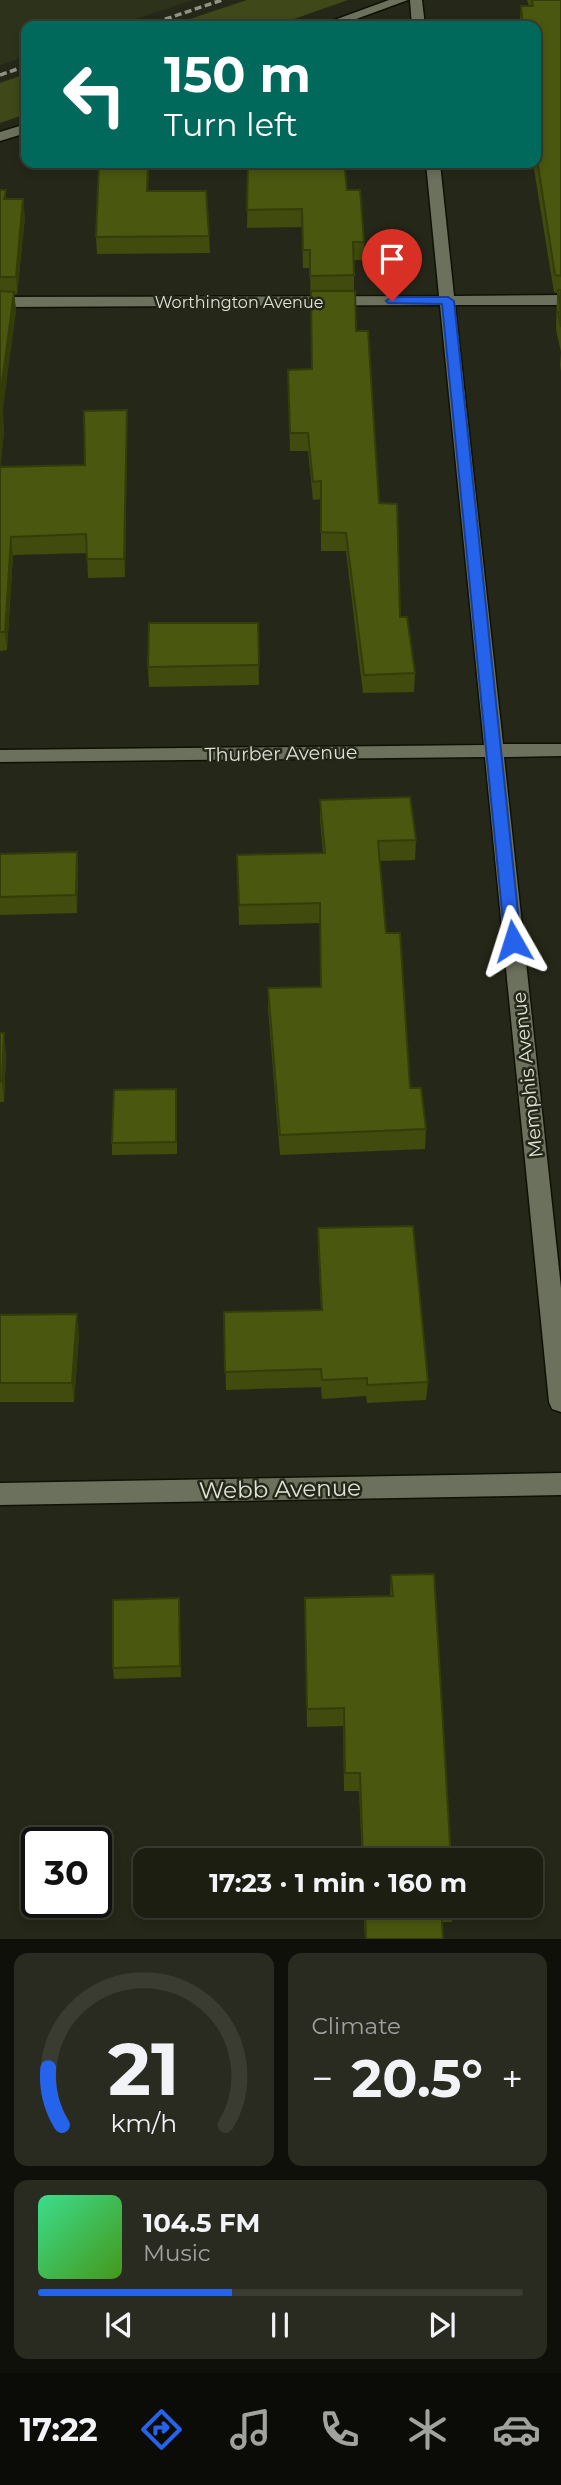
<!DOCTYPE html>
<meta charset="utf-8">
<style>
:root{--surface:#1c1e12;--page:#292b20;--text:#f1f3f6;--muted:#a0a29f;--line:#3a3c32;--accent:#2563eb}
body{margin:0;font-family:Montserrat,sans-serif;background:var(--page);color:var(--text);height:100vh;display:flex;flex-direction:column;font-size:26px;white-space:nowrap}
*{box-sizing:border-box;margin:0}
p{font-size:23px;color:var(--muted)}
.icon{flex:none;width:38px;height:38px;fill:none;stroke:currentColor;stroke-width:2;stroke-linecap:round;stroke-linejoin:round}
.map{position:relative;height:1939px;overflow:hidden}
.drawer{display:flex;flex-direction:column;gap:14px;padding:14px;background:#0f100a;flex:1}
.drawer>*{flex:none}
.guide{position:absolute;left:21px;top:21px;width:520px;height:147px;border-radius:14px;box-shadow:0 4px 10px #0003,0 0 0 2px var(--line);background:#00695c;color:#fff;overflow:hidden}
.speed{position:absolute;left:21px;top:1827px;display:flex;gap:14px;font-size:35px;font-weight:700;text-align:center}
.speed>*{display:grid;place-content:center;width:91px;height:91px;border-radius:50%;background:var(--surface);box-shadow:0 4px 10px #0003,0 0 0 2px var(--line);line-height:1}
.speed .limit{border:4px solid #111;border-radius:10px;background:#fff;color:#111}
.pin{position:absolute;display:grid;place-items:center;width:60px;height:60px;color:#fff;margin:-72px -30px;border-radius:50% 50% 50% 0;rotate:-45deg;box-shadow:0 0 7px #0007}
.pin .icon{rotate:45deg}
.me{position:absolute;width:77px;margin:-38px;rotate:354deg;stroke-linejoin:round;filter:drop-shadow(0 0 5px #0008)}
.turn{display:flex;align-items:center;gap:24px;height:147px;padding:0 28px;font-size:32px}
.turn .icon{width:91px;height:91px;stroke-width:2.5}
.turn b{display:block;font-size:49px;line-height:60px}
.big{font-size:52px;font-weight:700;line-height:1.1}
.drawer .card{flex:1;display:flex;flex-direction:column;justify-content:center;gap:10px;min-width:0;padding:0 24px;border-radius:14px;background:var(--page)}
.drawer .dial{align-items:center;gap:0}
.dial svg{height:182px;overflow:visible;fill:none;stroke:var(--line);stroke-width:7;stroke-linecap:round;text-anchor:middle}
.dial text{fill:var(--text);stroke:none}
.song{display:flex;align-items:center;gap:21px}
.cover{width:84px;height:84px;border-radius:10px;background:linear-gradient(135deg,hsl(150 70% 55%),hsl(100 70% 35%))}
.played{height:7px;border-radius:4px;background:linear-gradient(90deg,var(--accent) 40%,var(--line) 40%)}
.keys{display:flex;justify-content:space-around;direction:ltr}
.heat{display:flex;justify-content:space-between;align-items:center;font-size:38px;direction:ltr}
.drawer .tiles{flex:1;display:grid;gap:14px;grid-template-columns:1fr 1fr}
.card:last-child{grid-column:span 2}
.trip{position:absolute;left:133px;top:1848px;width:410px;height:70px;border-radius:14px;background:var(--surface);box-shadow:0 4px 10px #0003,0 0 0 2px var(--line);font-weight:700;line-height:70px;text-align:center}
.menu{display:flex;height:112px;justify-content:space-around;align-items:center;background:#0b0c07;color:var(--muted)}
.menu .icon{width:49px;height:49px}
.menu .selected{color:var(--accent)}
.menu b{font-size:32px;color:var(--text)}
.map>svg:first-child{display:block}
.built{fill:#2d321b}
.green{fill:#3f4819}
.lines{fill:none;stroke-linecap:round;stroke-linejoin:round}
.street-casing{stroke:#0e1104;stroke-width:3}
.street{fill:#6c715e;fill-rule:evenodd}
.rail{stroke:#8f9285;stroke-width:3.5;stroke-dasharray:7 3.5;stroke-linecap:butt}
.wall{fill:#404b0d}
.shaded-wall{fill:#343d0a}
.building{fill:#4a570f;stroke:#343d0a;stroke-width:2}
.route{fill:#2563eb;stroke:#184099;stroke-width:2}
.labels{text-anchor:middle;stroke-width:5;stroke-linejoin:round;paint-order:stroke}
.far-street-label{font-size:16px;fill:#dfe2d7;stroke:#252818}
.street-label{font-size:19px;fill:#dfe2d7;stroke:#252818}
.near-street-label{font-size:23px;fill:#dfe2d7;stroke:#252818}
</style>
<div class="map">
<svg width="561" height="1939" viewBox="0 0 561 1939">
<rect width="100%" height="100%" fill="#252818"/>
<path class="built" d="M0,0h193l-78,26h-89v30l-26,9z"/>
<g class="green">
<path d="M247,0h101l-74,26h-105z"/>
<path d="M26,74v40l-26,9v-40z"/>
</g>
<g class="lines">
<g class="street-casing">
<g id="street">
<path d="M389,0h19l-71,26h-19z"/>
<path d="M410,0h12l3,26h-13z"/>
<path d="M26,124v9l-26,8v-9z"/>
<path d="M426,163h14l14,133 107,-1v10h-106l48,439h58v12l-57,1 57,531v124l-9,-3 -3,-7 -64,-645 -485,5v-12l484,-5 -44,-440 -440,2v-10l439,-1z"/>
<path d="M561,1473v22l-561,10v-22z"/>
</g>
</g>
<use href="#street" class="street"/>
<g class="rail">
<path d="M145,26l77,-26"/>
<path d="M0,75l26,-9"/>
</g>
</g>
<g class="wall">
<path d="M527,0h34v372l-1,-7 1,-13 -5,-22 1,-37 -3,-1 -21,-129h3v-137h-16v-4l1,-16h8z"/>
<path d="M99,163h50l-1,28 61,45 1,17 -113,1 -1,-17z"/>
<path d="M248,163l99,27 17,52v18h-10v31l2,40 23,172 21,114 15,56 -1,19 -51,1 -17,-142h-25v-52l-8,1 -5,-49h-18l-2,-81 24,-1 -2,-101h-7l-1,-41 -55,1z"/>
<path d="M0,190h6v9l19,18 -8,77h-3l2,16 -14,99 2,23 -4,35 85,-2 42,-55v18l-2,149 -37,1 -1,-25 -74,2 -6,95 -7,1z"/>
<path d="M258,623l1,62 -110,2 -1,-20z"/>
<path d="M320,800l96,40 -1,20 -35,1 6,72 24,155 16,41 -1,20 -145,6 -12,-146v-21l53,-1 -1,-64 -81,2 -2,-70 86,-2 -3,-33z"/>
<path d="M77,852l1,18 -1,43 -77,2v-61z"/>
<path d="M0,1033l6,20 -2,49h-4z"/>
<path d="M177,1101v53l-65,1v-12z"/>
<path d="M318,1228l110,154 -2,18 -59,3 -1,-7 -44,3 -1,-12 -95,3 -2,-78 97,-2 -3,-63z"/>
<path d="M0,1315l79,19 -5,68h-74z"/>
<path d="M391,1575l60,285h-89l-3,-69h-15l-1,-65 -36,1 -2,-129 85,-2z"/>
<path d="M179,1598l2,79 -67,2 -1,-11z"/>
<path d="M363,1906h91l-2,16h-10l1,17h-78z"/>
</g>
<g class="shaded-wall">
<path d="M23,199l2,18 -8,77 -1,-17z"/>
<path d="M14,292l2,18 -13,99 1,23 -4,39v-74z"/>
<path d="M127,410v18l-2,149 -1,-18z"/>
<path d="M11,537l2,18 -6,95 -2,-18z"/>
<path d="M77,852l1,18 -1,43 -1,-18z"/>
<path d="M4,1033l2,20 -2,49 -2,-20z"/>
<path d="M77,1314l2,20 -5,68 -2,-19z"/>
</g>
<g class="building">
<path d="M532,0h29v276l-6,-1 -19,-122v-127h-13l-2,-20h12z"/>
<path d="M99,163h49l-1,28h59l3,45 -113,1z"/>
<path d="M248,163h96l3,27h13l4,52h-11l1,33 -44,1v-26h-7l-1,-41 -55,1z"/>
<path d="M0,190h6l-2,9h19l-7,78h-16z"/>
<path d="M558,290h3v37l-3,-15h3z"/>
<path d="M0,291l14,1 -14,105z"/>
<path d="M311,291h44l1,40h12l11,172 18,1 3,113h7l8,56 -51,2 -18,-142 -25,-1v-51l-8,1 -5,-49h-18l-2,-63 24,-1z"/>
<path d="M0,404h2v10l-2,22z"/>
<path d="M127,410l-3,149h-37l-1,-25 -75,3 -6,95h-5v-165l85,-2 -1,-54z"/>
<path d="M149,623h109l1,42 -111,2z"/>
<path d="M410,797l6,43 -38,1 8,92h14l10,155h11l5,41 -146,6 -12,-147 53,-1 -1,-84 -81,2 -2,-50 88,-2 -5,-53z"/>
<path d="M77,852l-1,43 -76,2v-43z"/>
<path d="M0,1033h4l-2,49h-2z"/>
<path d="M176,1089v53l-64,1 2,-53z"/>
<path d="M413,1226l15,156 -61,3v-7l-45,2 -1,-11 -96,3 -1,-60 98,-2 -4,-82z"/>
<path d="M77,1314l-5,69h-72v-68z"/>
<path d="M434,1574l17,286h-88l-3,-87h-15l-1,-65 -37,1 -2,-111 88,-2 -2,-21z"/>
<path d="M179,1598l1,68 -67,2v-68z"/>
<path d="M365,1906h76l2,33h-77z"/>
</g>
<path class="route" d="M392,297h56l6,4 67,640 -8,5 -8,-5 -63,-637 -54,-1 -2,-2z"/>
<g class="labels">
<g class="far-street-label">
<text x="239" y="308">Worthington Avenue</text>
</g>
<g class="street-label">
<text transform="translate(281 753) rotate(-1)" y="7">Thurber Avenue</text>
<text transform="translate(527 1075) rotate(-96)" y="7">Memphis Avenue</text>
</g>
<g class="near-street-label">
<text transform="translate(280 1489) rotate(-1)" y="8">Webb Avenue</text>
</g>
</g>
</svg>
<div class="speed"><div class="limit">30</div></div>
<div class="pin" style="left:392px;top:301px;background:#d93025"><svg class="icon" aria-label="arrive" viewBox="0 0 24 24"><path d="M6 21V4h12l-3 4 3 4H6"/></svg></div>
<svg class="me" style="left:513px;top:941px" viewBox="-20 -20 40 40"><path d="M0-17L14 15 0 8-14 15z" fill="#2563eb" stroke="#fff" stroke-width="4"/></svg>
<div class="trip">17:23 · 1 min · 160 m</div>
<div class="guide">
<div class="turn"><svg class="icon" aria-label="left" viewBox="0 0 24 24"><path d="M17 20v-9H6M10 6l-5 5 5 5"/></svg><div><b>150 m</b>Turn left</div></div>
</div>
</div>
<section class="drawer">
<div class="tiles">
<div class="card dial"><svg viewBox="0 0 100 80">
<path d="M14 69A42 42 0 1 1 86 69"/>
<path d="M14 69A42 42 0 0 1 8 44" stroke="#2563eb"/>
<text x="50" y="56" font-size="32" font-weight="700">21</text>
<text x="50" y="72" font-size="11">km/h</text>
</svg></div>
<div class="card"><p>Climate</p>
<div class="heat"><a>−</a><b class="big">20.5°</b><a>+</a></div>
</div>
<div class="card">
<div class="song"><i class="cover"></i><div><b>104.5 FM</b><p>Music</p></div></div>
<div class="played"></div>
<div class="keys"><svg class="icon" aria-label="previous" viewBox="0 0 24 24"><path d="M18 5L8 12l10 7zM5 5v14"/></svg><svg class="icon" aria-label="pause" viewBox="0 0 24 24"><path d="M8 5v14M16 5v14"/></svg><svg class="icon" aria-label="next" viewBox="0 0 24 24"><path d="M6 5l10 7-10 7zM19 5v14"/></svg></div>
</div>
</div>
</section>
<nav class="menu">
<b>17:22</b>
<svg class="icon selected" aria-label="directions" viewBox="0 0 24 24"><path d="M12 3l9 9-9 9-9-9zM9 14v-3h6M13 9l2 2-2 2"/></svg>
<svg class="icon" aria-label="music" viewBox="0 0 24 24"><path d="M9 18V5l10-2v13"/><circle cx="6" cy="18" r="3"/><circle cx="16" cy="16" r="3"/></svg>
<svg class="icon" aria-label="phone" viewBox="0 0 24 24"><path d="M5 4h4l2 5-3 2q2 4 5 5l2-3 5 2v4C11 20 4 13 5 4z"/></svg>
<svg class="icon" aria-label="climate" viewBox="0 0 24 24"><path d="M12 3v18M4 7l16 10M4 17L20 7"/></svg>
<svg class="icon" aria-label="car" viewBox="0 0 24 24"><path d="M5 17H2v-5l4-1 3-4h7l3 4 3 1v5h-3M9 17h6M6 11h13"/><circle cx="7" cy="17" r="2"/><circle cx="17" cy="17" r="2"/></svg>
</nav>
